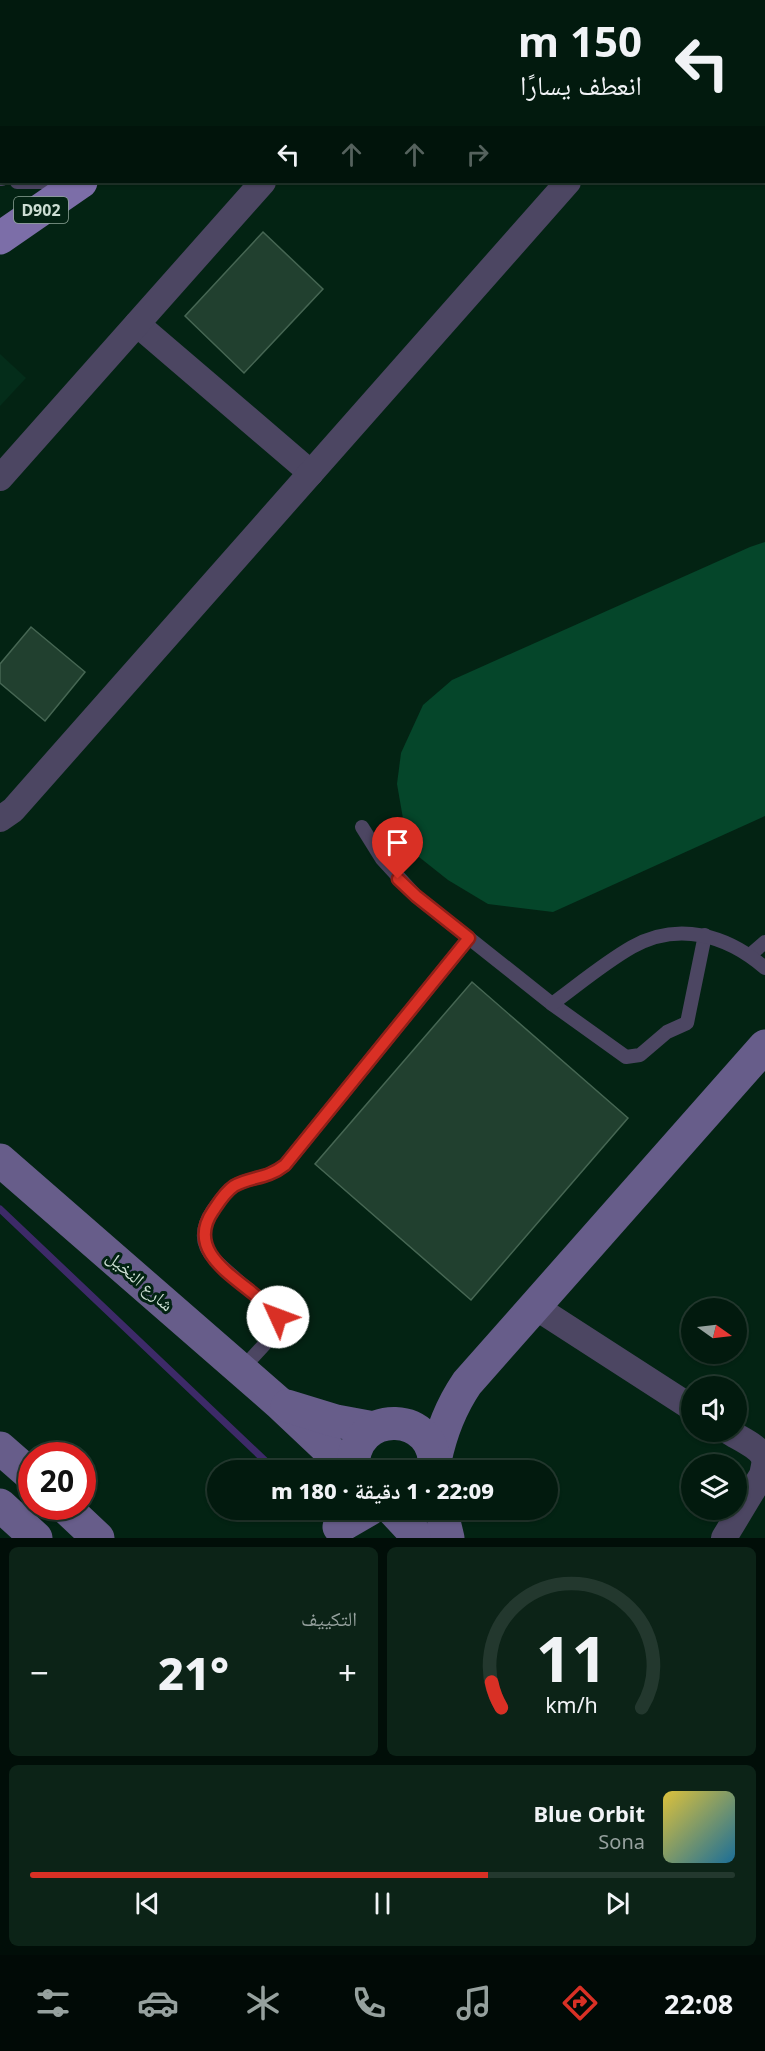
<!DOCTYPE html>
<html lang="ar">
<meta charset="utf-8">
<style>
:root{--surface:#021a0e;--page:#0c2317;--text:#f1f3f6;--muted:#96a19e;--line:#23382e;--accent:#d93025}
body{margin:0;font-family:"Noto Sans","Noto Naskh Arabic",sans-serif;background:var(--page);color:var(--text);direction:rtl;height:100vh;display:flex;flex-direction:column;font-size:22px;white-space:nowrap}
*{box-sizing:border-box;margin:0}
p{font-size:20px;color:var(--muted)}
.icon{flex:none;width:33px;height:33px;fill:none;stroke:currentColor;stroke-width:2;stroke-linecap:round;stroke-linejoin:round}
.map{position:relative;height:1538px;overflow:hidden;direction:ltr}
.sheet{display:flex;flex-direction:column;gap:9px;padding:9px;background:#010e08;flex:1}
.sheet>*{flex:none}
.banner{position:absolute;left:0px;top:0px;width:765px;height:183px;box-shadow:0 2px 4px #0004,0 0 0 2px var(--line);direction:rtl;background:#021a0e;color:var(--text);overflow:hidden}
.needle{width:39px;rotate:104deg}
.buttons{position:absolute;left:681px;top:1298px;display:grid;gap:12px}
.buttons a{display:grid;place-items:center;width:66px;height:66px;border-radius:50%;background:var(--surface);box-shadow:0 2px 4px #0004,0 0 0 2px var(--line);font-size:30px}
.speed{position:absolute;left:18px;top:1442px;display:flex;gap:12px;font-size:30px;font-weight:700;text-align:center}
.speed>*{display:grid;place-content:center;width:78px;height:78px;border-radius:50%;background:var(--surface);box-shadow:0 2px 4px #0004,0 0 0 2px var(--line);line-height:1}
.speed .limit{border:9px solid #d22;background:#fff;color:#111}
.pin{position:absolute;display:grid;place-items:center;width:51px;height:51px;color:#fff;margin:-62px -26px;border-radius:50% 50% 50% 0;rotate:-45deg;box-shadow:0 0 6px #0007}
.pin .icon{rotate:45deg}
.me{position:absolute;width:66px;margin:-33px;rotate:313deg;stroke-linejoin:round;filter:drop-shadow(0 0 4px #0008)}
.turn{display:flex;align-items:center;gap:21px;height:126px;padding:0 24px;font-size:27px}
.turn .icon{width:78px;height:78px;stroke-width:2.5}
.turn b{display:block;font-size:42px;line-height:51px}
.lanes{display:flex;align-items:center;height:57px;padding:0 24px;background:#0003;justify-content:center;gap:30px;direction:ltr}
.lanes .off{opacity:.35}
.big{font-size:45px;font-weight:800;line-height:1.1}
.sheet .card{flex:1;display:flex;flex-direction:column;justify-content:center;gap:9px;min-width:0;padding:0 21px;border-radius:9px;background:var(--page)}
.sheet .dial{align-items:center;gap:0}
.dial svg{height:156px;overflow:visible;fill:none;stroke:var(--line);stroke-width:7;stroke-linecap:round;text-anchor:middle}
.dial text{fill:var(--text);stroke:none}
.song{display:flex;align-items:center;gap:18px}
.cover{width:72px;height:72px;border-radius:9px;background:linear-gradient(135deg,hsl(50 70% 55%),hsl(200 70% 35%))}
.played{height:6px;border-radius:3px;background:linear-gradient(90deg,var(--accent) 65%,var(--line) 65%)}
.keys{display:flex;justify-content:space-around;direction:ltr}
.heat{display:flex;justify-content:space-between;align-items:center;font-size:33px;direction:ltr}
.sheet .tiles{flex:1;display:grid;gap:9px;grid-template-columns:1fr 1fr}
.card:last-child{grid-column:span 2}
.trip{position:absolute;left:207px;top:1460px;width:351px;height:60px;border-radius:30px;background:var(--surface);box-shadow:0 2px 4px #0004,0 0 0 2px var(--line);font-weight:800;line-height:60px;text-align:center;direction:rtl}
.tab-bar{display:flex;height:96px;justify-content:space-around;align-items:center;background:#010a06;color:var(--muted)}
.tab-bar .icon{width:42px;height:42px}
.tab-bar .active{color:var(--accent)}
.tab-bar b{font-size:27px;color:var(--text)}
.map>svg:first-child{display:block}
.built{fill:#042d1a}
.green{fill:#05462a}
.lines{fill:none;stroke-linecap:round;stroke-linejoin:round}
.stream{stroke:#3d2a68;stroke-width:7}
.building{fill:#21402f;stroke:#466653;stroke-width:1.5}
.lane{stroke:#4c4662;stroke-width:14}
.street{stroke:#4c4662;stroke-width:26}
.secondary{stroke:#675d8a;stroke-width:33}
.primary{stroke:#7c6ea8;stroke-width:33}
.route-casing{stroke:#8d1f18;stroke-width:15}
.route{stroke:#d93025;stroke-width:10}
.labels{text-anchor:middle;stroke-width:6;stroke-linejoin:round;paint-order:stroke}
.shield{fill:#032313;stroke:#90a699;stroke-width:1.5}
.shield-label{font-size:16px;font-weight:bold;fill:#ccded3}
.street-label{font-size:18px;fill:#ccded3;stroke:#032313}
</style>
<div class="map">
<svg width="765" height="1538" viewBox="0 0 765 1538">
<rect width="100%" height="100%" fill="#032313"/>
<path class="built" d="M0,354l26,24 -26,28z"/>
<path class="green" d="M765,542v274l-212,96 -65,-8 -40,-24 -29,-23 -14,-27 -8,-46 4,-31 22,-48 29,-25 298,-133z"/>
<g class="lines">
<g class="stream">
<path d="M0,1209l275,261"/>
<path d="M315,1509l16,15"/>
</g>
</g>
<g class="building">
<path d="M263,232l60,57 -79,84 -59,-57z"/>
<path d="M31,627l54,45 -40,49 -45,-38v-19z"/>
<path d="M472,982l156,136 -157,182 -156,-136z"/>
</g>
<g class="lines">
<g class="lane">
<path d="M0,179h2"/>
<path d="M17,182h36"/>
<path d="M362,827l20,32 34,37 136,108 74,53 14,-2 27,-23 20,-9 18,-88"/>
<path d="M750,955l15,-13"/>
<path d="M552,1004c26,-19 52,-41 80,-57 46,-26 95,-12 133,21"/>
<path d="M241,1370l34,-37 4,-11 -4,-9c-13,-12 -26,-23 -39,-34 -24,-21 -45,-36 -23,-69 6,-8 12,-18 21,-24 17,-10 32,-6 51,-21l184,-227"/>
</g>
<g class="street">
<path d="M572,0l2,2"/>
<path d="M423,2l1,-2"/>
<path d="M729,2l1,-2"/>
<path d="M137,324l174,149"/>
<path d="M0,478l263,-296"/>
<path d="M0,819l13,-9 555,-628"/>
<path d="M534,1306l158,102"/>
<path d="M724,1538l38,-63c1,-5 3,-11 2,-16 -3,-12 -26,-21 -36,-28"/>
</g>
<g class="secondary">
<path d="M0,1160l279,243 71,67"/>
<path d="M287,1406l49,15 38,7"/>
<path d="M0,1448l32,28"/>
<path d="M435,1461c6,-29 15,-53 32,-78l298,-337"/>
<path d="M353,1470c-2,-65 88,-59 81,0"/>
<path d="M0,1505l36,33"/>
<path d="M64,1506l34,32"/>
<path d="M344,1509l-5,18 31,-18"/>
<path d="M392,1509l27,29"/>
<path d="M441,1509l7,29"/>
</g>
<g class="primary">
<path d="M319,2l2,-2"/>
<path d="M0,238l81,-56"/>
</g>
</g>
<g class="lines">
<g class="route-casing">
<path id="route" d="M278,1317c-24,-33 -98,-58 -65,-106 6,-9 12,-19 21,-25 17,-10 32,-6 51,-21l184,-227 -53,-42 -18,-17"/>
</g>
<use href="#route" class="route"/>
</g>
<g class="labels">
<rect class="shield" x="14" y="197" width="54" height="26" rx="4.5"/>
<g class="shield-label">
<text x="41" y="216">D902</text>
</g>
<g class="street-label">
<text transform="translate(140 1281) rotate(41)" y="6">شارع النخيل</text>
</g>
</g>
</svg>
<div class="buttons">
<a><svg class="needle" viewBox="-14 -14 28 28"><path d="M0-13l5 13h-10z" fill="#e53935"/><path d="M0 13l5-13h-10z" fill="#96a19e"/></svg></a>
<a><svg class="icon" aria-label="sound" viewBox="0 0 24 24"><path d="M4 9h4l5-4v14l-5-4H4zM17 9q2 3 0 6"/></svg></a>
<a><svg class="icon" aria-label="layers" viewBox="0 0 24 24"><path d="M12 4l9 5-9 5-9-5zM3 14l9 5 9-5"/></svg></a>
</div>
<div class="speed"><div class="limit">20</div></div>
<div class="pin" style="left:398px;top:879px;background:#d93025"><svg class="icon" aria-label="arrive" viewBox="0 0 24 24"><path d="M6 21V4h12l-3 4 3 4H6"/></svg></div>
<svg class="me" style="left:278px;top:1317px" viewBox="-20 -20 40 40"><circle r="19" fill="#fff"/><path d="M0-13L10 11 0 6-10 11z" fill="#d93025"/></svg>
<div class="trip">22:09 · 1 دقيقة · 180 m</div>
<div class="banner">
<div class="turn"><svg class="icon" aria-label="left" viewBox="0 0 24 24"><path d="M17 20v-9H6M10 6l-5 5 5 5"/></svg><div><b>150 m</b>انعطف يسارًا</div></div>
<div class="lanes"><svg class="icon" aria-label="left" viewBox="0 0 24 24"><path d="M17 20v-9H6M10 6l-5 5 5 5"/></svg><svg class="icon off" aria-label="ahead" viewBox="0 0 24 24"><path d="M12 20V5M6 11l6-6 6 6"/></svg><svg class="icon off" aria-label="ahead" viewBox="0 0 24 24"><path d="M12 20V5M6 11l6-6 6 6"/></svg><svg class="icon off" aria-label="right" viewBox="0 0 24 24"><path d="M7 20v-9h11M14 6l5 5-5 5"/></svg></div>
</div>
</div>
<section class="sheet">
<div class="tiles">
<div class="card dial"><svg viewBox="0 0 100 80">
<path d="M14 69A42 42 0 1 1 86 69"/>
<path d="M14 69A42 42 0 0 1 9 56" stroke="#d93025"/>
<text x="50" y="56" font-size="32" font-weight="700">11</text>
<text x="50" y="72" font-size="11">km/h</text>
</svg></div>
<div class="card"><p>التكييف</p>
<div class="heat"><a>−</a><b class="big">21°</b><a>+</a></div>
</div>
<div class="card">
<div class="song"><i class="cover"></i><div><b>Blue Orbit</b><p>Sona</p></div></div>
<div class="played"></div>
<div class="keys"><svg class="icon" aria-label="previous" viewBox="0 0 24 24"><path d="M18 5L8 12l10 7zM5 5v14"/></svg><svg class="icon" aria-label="pause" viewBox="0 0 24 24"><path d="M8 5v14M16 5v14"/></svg><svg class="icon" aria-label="next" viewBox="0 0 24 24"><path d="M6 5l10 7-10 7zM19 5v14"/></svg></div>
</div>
</div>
</section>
<nav class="tab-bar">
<b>22:08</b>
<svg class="icon active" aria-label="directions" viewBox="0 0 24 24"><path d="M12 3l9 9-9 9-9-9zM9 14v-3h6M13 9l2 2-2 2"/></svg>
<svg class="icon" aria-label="music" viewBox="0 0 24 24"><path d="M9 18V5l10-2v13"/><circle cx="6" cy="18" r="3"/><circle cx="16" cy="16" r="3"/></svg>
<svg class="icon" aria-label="phone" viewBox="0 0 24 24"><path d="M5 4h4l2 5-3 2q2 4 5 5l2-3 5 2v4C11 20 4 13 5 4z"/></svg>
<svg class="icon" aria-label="climate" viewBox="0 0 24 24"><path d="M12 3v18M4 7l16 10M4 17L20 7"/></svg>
<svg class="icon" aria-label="car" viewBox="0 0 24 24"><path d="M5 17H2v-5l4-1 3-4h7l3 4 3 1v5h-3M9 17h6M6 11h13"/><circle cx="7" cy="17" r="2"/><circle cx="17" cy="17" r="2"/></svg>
<svg class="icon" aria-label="filters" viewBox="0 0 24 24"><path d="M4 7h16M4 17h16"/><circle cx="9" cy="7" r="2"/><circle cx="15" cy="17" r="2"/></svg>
</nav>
